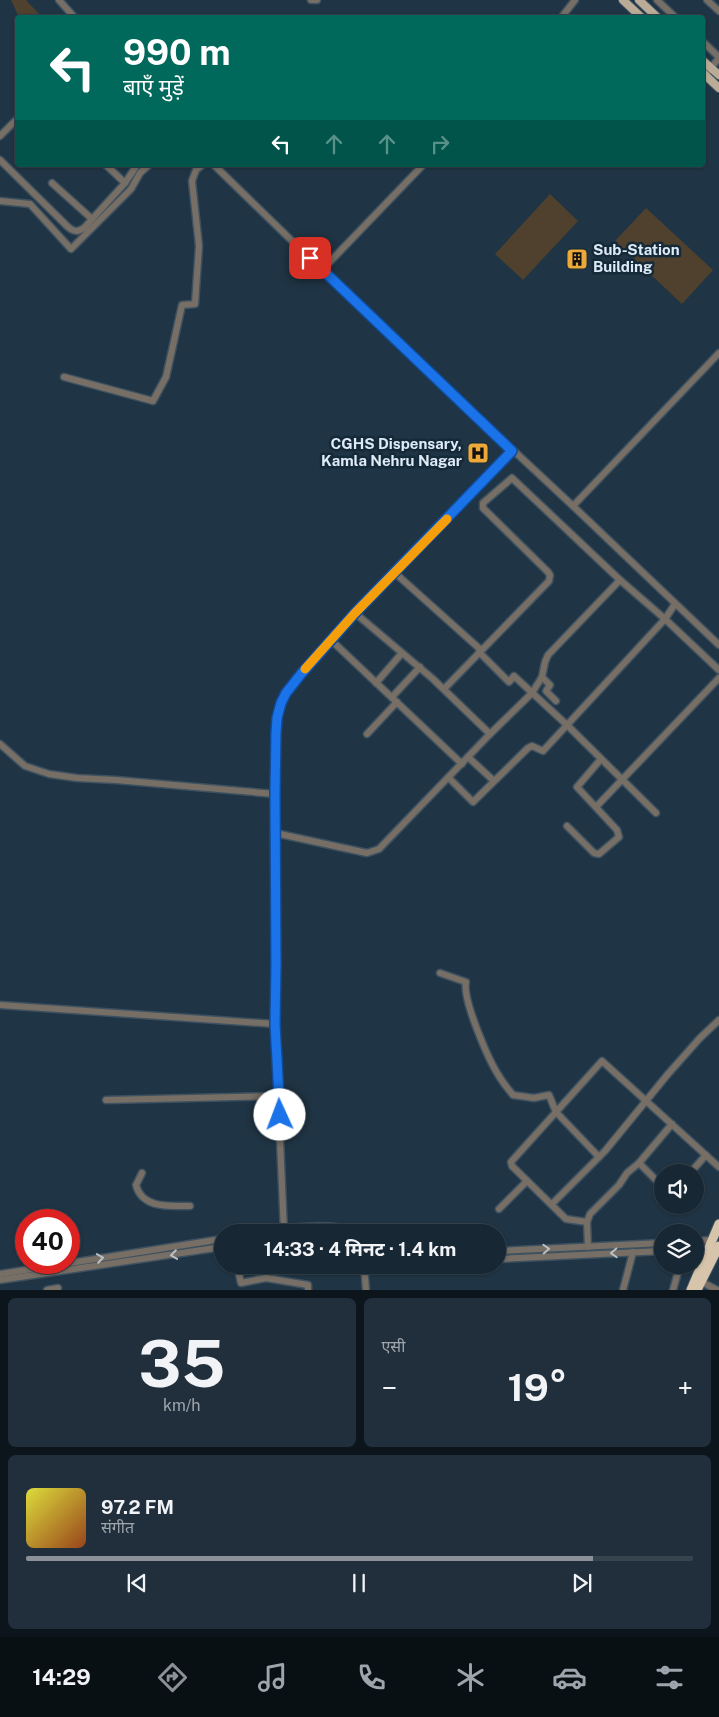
<!DOCTYPE html>
<html lang="hi">
<meta charset="utf-8">
<style>
:root{--surface:#172733;--page:#202f3b;--text:#f1f3f6;--muted:#9ea5ac;--line:#36444e;--accent:#8c9099}
body{margin:0;font-family:"Public Sans","Noto Sans Devanagari",sans-serif;background:var(--page);color:var(--text);height:100vh;display:flex;flex-direction:column;font-size:19px;white-space:nowrap}
*{box-sizing:border-box;margin:0}
p{font-size:16px;color:var(--muted)}
.icon{flex:none;width:28px;height:28px;fill:none;stroke:currentColor;stroke-width:2;stroke-linecap:round;stroke-linejoin:round}
.map{position:relative;height:1290px;overflow:hidden}
.drawer{display:flex;flex-direction:column;gap:8px;padding:8px;background:#0d151c;flex:1}
.drawer>*{flex:none}
.top-card{position:absolute;left:15px;top:15px;width:690px;height:152px;border-radius:5px;box-shadow:0 1px 4px #0004,0 0 0 1px var(--line);background:#00695c;color:#fff;overflow:hidden}
.controls{position:absolute;left:654px;top:1164px;display:grid;gap:10px}
.controls a{display:grid;place-items:center;width:50px;height:50px;border-radius:50%;background:var(--surface);box-shadow:0 1px 4px #0004,0 0 0 1px var(--line);font-size:25px}
.speed{position:absolute;left:15px;top:1209px;display:flex;gap:10px;font-size:25px;font-weight:700;text-align:center}
.speed>*{display:grid;place-content:center;width:65px;height:65px;border-radius:50%;background:var(--surface);box-shadow:0 1px 4px #0004,0 0 0 1px var(--line);line-height:1}
.speed .limit{border:8px solid #d22;background:#fff;color:#111}
.pin{position:absolute;display:grid;place-items:center;width:42px;height:42px;color:#fff;margin:-21px;border-radius:10px;box-shadow:0 2px 8px #0006}
.me{position:absolute;width:55px;margin:-28px;rotate:358deg;stroke-linejoin:round;filter:drop-shadow(0 0 4px #0008)}
.turn{display:flex;align-items:center;gap:18px;height:105px;padding:0 25px;font-size:22px}
.turn .icon{width:65px;height:65px;stroke-width:2.5}
.turn b{display:block;font-size:35px;line-height:42px}
.lanes{display:flex;align-items:center;height:48px;padding:0 25px;background:#0003;justify-content:center;gap:25px;direction:ltr}
.lanes .off{opacity:.35}
.big{font-size:38px;font-weight:700;line-height:1.1}
.drawer .widget{flex:1;display:flex;flex-direction:column;justify-content:center;gap:8px;min-width:0;padding:0 18px;border-radius:8px;background:var(--page)}
.drawer .dial{align-items:center;gap:0}
.dial b{font-size:65px;line-height:1}
.song{display:flex;align-items:center;gap:15px}
.cover{width:60px;height:60px;border-radius:8px;background:linear-gradient(135deg,hsl(60 70% 55%),hsl(20 70% 35%))}
.played{height:5px;border-radius:2px;background:linear-gradient(90deg,var(--accent) 85%,var(--line) 85%)}
.keys{display:flex;justify-content:space-around;direction:ltr}
.heat{display:flex;justify-content:space-between;align-items:center;font-size:28px;direction:ltr}
.drawer .tiles{flex:1;display:grid;gap:8px;grid-template-columns:1fr 1fr}
.widget:last-child{grid-column:span 2}
.trip{position:absolute;left:214px;top:1224px;width:292px;height:50px;border-radius:25px;background:var(--surface);box-shadow:0 1px 4px #0004,0 0 0 1px var(--line);font-weight:700;line-height:50px;text-align:center}
.tab-bar{display:flex;height:80px;justify-content:space-around;align-items:center;background:#091014;color:var(--muted)}
.tab-bar .icon{width:35px;height:35px}
.tab-bar .active{color:var(--accent)}
.tab-bar b{font-size:22px;color:var(--text)}
.map>svg:first-child{display:block}
.green{fill:#4f412e}
.lines{fill:none;stroke-linecap:round;stroke-linejoin:round}
.minor-casing{stroke:#3e5160;stroke-width:9}
.major-casing{stroke:#3e5160;stroke-width:10}
.highway-casing{stroke:#3e5160;stroke-width:11}
.minor{stroke:#776f65;stroke-width:6}
.major{stroke:#bbac98;stroke-width:8}
.highway{stroke:#d6c4ab;stroke-width:9}
.oneway{stroke:#babfc3}
.route-casing{stroke:#114b97;stroke-width:12}
.route{stroke:#1a73e8;stroke-width:9}
.slow{stroke:#f59e0b;stroke-width:9}
.labels{text-anchor:middle;stroke-width:5;stroke-linejoin:round;paint-order:stroke}
.poi-label{font-size:15px;font-weight:bold;fill:#deeaf5;stroke:#152a39;text-anchor:start}
</style>
<div class="map">
<svg width="719" height="1290" viewBox="0 0 719 1290">
<rect width="100%" height="100%" fill="#1f3444"/>
<g class="green">
<path d="M11,0h15l16,17h-23z"/>
<path d="M550,194l28,27 -55,59 -28,-26z"/>
<path d="M646,208l67,62 -31,34 -67,-63z"/>
</g>
<g class="lines">
<g class="minor-casing">
<g id="minor">
<path d="M59,0l16,18"/>
<path d="M311,0h6"/>
<path d="M657,0l19,18"/>
<path d="M707,0l12,11"/>
<path d="M561,18l14,-18"/>
<path d="M702,41l17,16"/>
<path d="M705,75l14,-17"/>
<path d="M0,136l18,-18"/>
<path d="M0,160l68,67c6,5 10,5 16,1l41,-45 12,-18"/>
<path d="M106,165l19,18"/>
<path d="M214,165l149,145 210,196 146,139"/>
<path d="M52,183l40,36"/>
<path d="M0,201l30,3 41,45 60,-60 9,-16 9,-8"/>
<path d="M322,270l101,-105"/>
<path d="M64,377l89,24 13,-24 16,-72 13,-1 4,-58 -7,-65 4,-11 6,-5"/>
<path d="M573,506l146,-153"/>
<path d="M395,573l86,77"/>
<path d="M355,613l78,66 57,55"/>
<path d="M331,640l131,124"/>
<path d="M479,652l30,30 5,-6 53,49 89,88"/>
<path d="M542,677l8,8 -4,6 10,10"/>
<path d="M376,683l26,-30"/>
<path d="M444,689l105,-108 1,-6 -2,-3 -65,-64v-5l29,-25 108,102 45,39 54,51"/>
<path d="M392,697l28,-30"/>
<path d="M367,734l30,-32"/>
<path d="M0,744l25,22 24,8 28,4 39,2 159,14"/>
<path d="M468,757l26,24"/>
<path d="M449,778l24,24 55,-54 4,-2 11,5 122,-132 10,-15"/>
<path d="M596,807l123,-129"/>
<path d="M567,826l27,27 5,1 20,-17 -2,-7 -40,-43 24,-28"/>
<path d="M275,833l92,20 12,-4 111,-115 42,-41 10,-16 3,-15 3,-7 72,-75"/>
<path d="M440,973l26,9c-4,17 23,79 33,94 4,7 9,13 14,19l21,3 15,-3 7,17 43,45"/>
<path d="M0,1005l275,19"/>
<path d="M106,1100l173,-4"/>
<path d="M639,1163l23,23"/>
<path d="M691,1172l15,-17"/>
<path d="M142,1173l-6,12c6,24 34,21 54,21"/>
<path d="M552,1204l53,-53 63,-77 32,-36 19,-18"/>
<path d="M499,1209l28,-28"/>
<path d="M587,1222l-21,-3 -54,-53 -1,-4 91,-101 117,106"/>
<path d="M257,1232c42,-7 73,-8 115,0"/>
<path d="M284,1232l-9,-208 1,-59 -1,-171 2,-76 4,-15 5,-10 15,-19 54,-61 157,-162"/>
<path d="M695,1241l16,-1"/>
<path d="M588,1247l-1,-25 3,-8 29,-29 8,-12 12,-10 33,-39"/>
<path d="M695,1249l12,-1"/>
<path d="M498,1251l164,-8"/>
<path d="M498,1259l164,-8"/>
<path d="M237,1265l4,18 25,-5 42,7v5"/>
<path d="M364,1265l2,25"/>
<path d="M0,1274l222,-35"/>
<path d="M0,1280l222,-33"/>
<path d="M700,1281l17,9"/>
<path d="M47,1290l11,-2"/>
<path d="M623,1290l10,-38"/>
<path d="M673,1290l7,-25"/>
</g>
</g>
<g class="major-casing">
<g id="major">
<path d="M623,0l19,18"/>
<path d="M639,0l19,18"/>
<path d="M702,60l17,15"/>
<path d="M702,72l17,16"/>
</g>
</g>
<g class="highway-casing">
<g id="highway">
<path d="M698,1288l21,-42"/>
<path d="M691,1290l28,-66"/>
</g>
</g>
<use href="#minor" class="minor"/>
<use href="#major" class="major"/>
<use href="#highway" class="highway"/>
</g>
<defs><path id="oneway-chevron" d="M-2-3.5L2.5 0L-2 3.5" fill="none" stroke-width="1.6" stroke-linecap="round" stroke-linejoin="round" transform="scale(1.25)"/></defs>
<g class="oneway">
<use href="#oneway-chevron" transform="translate(546 1249) rotate(-3)"/>
<use href="#oneway-chevron" transform="translate(614 1253) rotate(177)"/>
<use href="#oneway-chevron" transform="translate(174 1255) rotate(172)"/>
<use href="#oneway-chevron" transform="translate(100 1258) rotate(-9)"/>
</g>
<g class="lines">
<g class="route-casing">
<path id="route" d="M280,1115l-5,-91 1,-58 -1,-172 1,-61 1,-15 4,-15 5,-10 15,-19 54,-61 157,-162 -202,-193"/>
</g>
<use href="#route" class="route"/>
<path class="slow" d="M305,669l50,-56 92,-94"/>
</g>
<defs>
<g id="building-square" transform="scale(1.125)"><rect x="-9" y="-9" width="18" height="18" rx="4" fill="#eca93a" stroke="#152a39"/><path d="M-4-6H4V6H1V3H-1V6H-4ZM-2.5-4.3h1.7v1.8h-1.7ZM.8-4.3h1.7v1.8H.8ZM-2.5-1h1.7V.8h-1.7ZM.8-1h1.7V.8H.8Z" fill="#111"/></g>
<g id="hospital-square" transform="scale(1.125)"><rect x="-9" y="-9" width="18" height="18" rx="4" fill="#eca93a" stroke="#152a39"/><path d="M-5-5h3v3.5h4V-5h3V5h-3V1.5h-4V5h-3Z" fill="#111"/></g>
</defs>
<g fill-rule="evenodd">
<use href="#building-square" x="577" y="259"/>
<use href="#hospital-square" x="478" y="453"/>
</g>
<g class="labels">
<g class="poi-label">
<text x="593" y="255">Sub-Station<tspan x="593" dy="17">Building</tspan></text>
<text x="462" y="449" text-anchor="end">CGHS Dispensary,<tspan x="462" dy="17">Kamla Nehru Nagar</tspan></text>
</g>
</g>
</svg>
<div class="controls">
<a><svg class="icon" aria-label="sound" viewBox="0 0 24 24"><path d="M4 9h4l5-4v14l-5-4H4zM17 9q2 3 0 6"/></svg></a>
<a><svg class="icon" aria-label="layers" viewBox="0 0 24 24"><path d="M12 4l9 5-9 5-9-5zM3 14l9 5 9-5"/></svg></a>
</div>
<div class="speed"><div class="limit">40</div></div>
<div class="pin" style="left:310px;top:258px;background:#d93025"><svg class="icon" aria-label="arrive" viewBox="0 0 24 24"><path d="M6 21V4h12l-3 4 3 4H6"/></svg></div>
<svg class="me" style="left:280px;top:1115px" viewBox="-20 -20 40 40"><circle r="19" fill="#fff"/><path d="M0-13L10 11 0 6-10 11z" fill="#1a73e8"/></svg>
<div class="trip">14:33 · 4 मिनट · 1.4 km</div>
<div class="top-card">
<div class="turn"><svg class="icon" aria-label="left" viewBox="0 0 24 24"><path d="M17 20v-9H6M10 6l-5 5 5 5"/></svg><div><b>990 m</b>बाएँ मुड़ें</div></div>
<div class="lanes"><svg class="icon" aria-label="left" viewBox="0 0 24 24"><path d="M17 20v-9H6M10 6l-5 5 5 5"/></svg><svg class="icon off" aria-label="ahead" viewBox="0 0 24 24"><path d="M12 20V5M6 11l6-6 6 6"/></svg><svg class="icon off" aria-label="ahead" viewBox="0 0 24 24"><path d="M12 20V5M6 11l6-6 6 6"/></svg><svg class="icon off" aria-label="right" viewBox="0 0 24 24"><path d="M7 20v-9h11M14 6l5 5-5 5"/></svg></div>
</div>
</div>
<section class="drawer">
<div class="tiles">
<div class="widget dial"><b>35</b><p>km/h</p></div>
<div class="widget"><p>एसी</p>
<div class="heat"><a>−</a><b class="big">19°</b><a>+</a></div>
</div>
<div class="widget">
<div class="song"><i class="cover"></i><div><b>97.2 FM</b><p>संगीत</p></div></div>
<div class="played"></div>
<div class="keys"><svg class="icon" aria-label="previous" viewBox="0 0 24 24"><path d="M18 5L8 12l10 7zM5 5v14"/></svg><svg class="icon" aria-label="pause" viewBox="0 0 24 24"><path d="M8 5v14M16 5v14"/></svg><svg class="icon" aria-label="next" viewBox="0 0 24 24"><path d="M6 5l10 7-10 7zM19 5v14"/></svg></div>
</div>
</div>
</section>
<nav class="tab-bar">
<b>14:29</b>
<svg class="icon active" aria-label="directions" viewBox="0 0 24 24"><path d="M12 3l9 9-9 9-9-9zM9 14v-3h6M13 9l2 2-2 2"/></svg>
<svg class="icon" aria-label="music" viewBox="0 0 24 24"><path d="M9 18V5l10-2v13"/><circle cx="6" cy="18" r="3"/><circle cx="16" cy="16" r="3"/></svg>
<svg class="icon" aria-label="phone" viewBox="0 0 24 24"><path d="M5 4h4l2 5-3 2q2 4 5 5l2-3 5 2v4C11 20 4 13 5 4z"/></svg>
<svg class="icon" aria-label="climate" viewBox="0 0 24 24"><path d="M12 3v18M4 7l16 10M4 17L20 7"/></svg>
<svg class="icon" aria-label="car" viewBox="0 0 24 24"><path d="M5 17H2v-5l4-1 3-4h7l3 4 3 1v5h-3M9 17h6M6 11h13"/><circle cx="7" cy="17" r="2"/><circle cx="17" cy="17" r="2"/></svg>
<svg class="icon" aria-label="filters" viewBox="0 0 24 24"><path d="M4 7h16M4 17h16"/><circle cx="9" cy="7" r="2"/><circle cx="15" cy="17" r="2"/></svg>
</nav>
